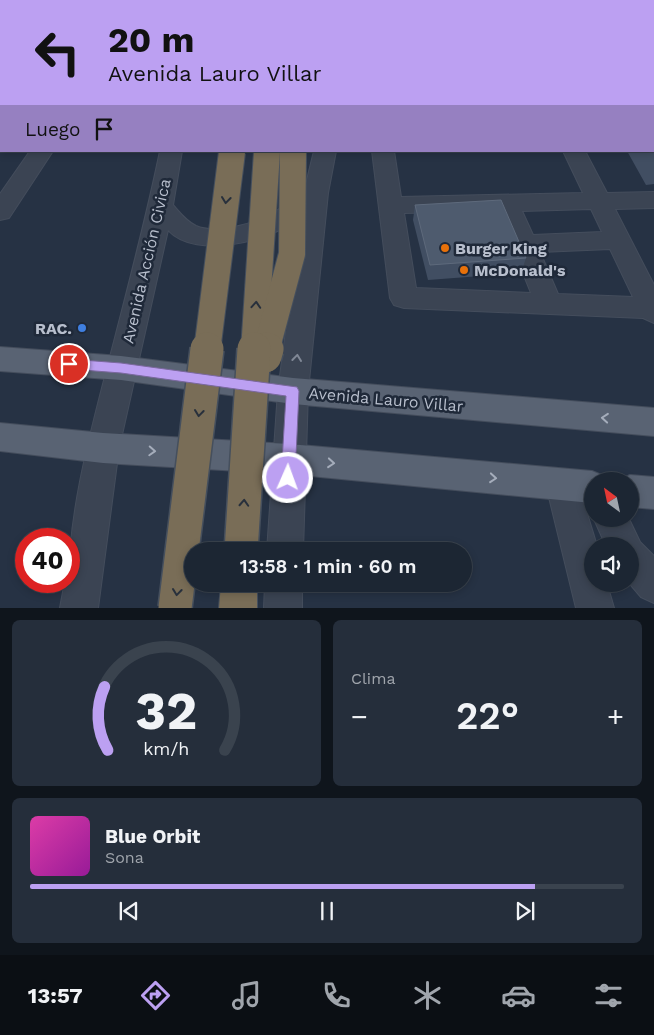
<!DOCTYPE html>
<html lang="es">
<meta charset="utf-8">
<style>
:root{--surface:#1c2633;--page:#252e3b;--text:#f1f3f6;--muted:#a0a5ac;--line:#3a434e;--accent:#bca0f2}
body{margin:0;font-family:"Work Sans",sans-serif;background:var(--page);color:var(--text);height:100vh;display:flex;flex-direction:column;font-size:19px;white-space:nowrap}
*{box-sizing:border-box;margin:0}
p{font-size:16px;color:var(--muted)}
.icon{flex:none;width:28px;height:28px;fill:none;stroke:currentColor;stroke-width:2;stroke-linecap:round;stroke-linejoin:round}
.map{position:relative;height:608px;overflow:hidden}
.sheet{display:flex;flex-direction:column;gap:12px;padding:12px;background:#0f151c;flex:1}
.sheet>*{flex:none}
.banner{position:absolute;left:0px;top:0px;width:655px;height:152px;box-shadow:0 2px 8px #0003,0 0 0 1px var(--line);background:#bca0f2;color:#111;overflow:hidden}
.needle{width:32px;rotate:327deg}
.buttons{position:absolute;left:584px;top:472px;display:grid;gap:10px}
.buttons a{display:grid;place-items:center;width:55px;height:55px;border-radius:50%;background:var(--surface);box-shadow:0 2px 8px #0003,0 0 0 1px var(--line);font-size:25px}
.speed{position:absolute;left:15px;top:528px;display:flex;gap:10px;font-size:25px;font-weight:700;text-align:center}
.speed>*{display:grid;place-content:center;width:65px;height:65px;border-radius:50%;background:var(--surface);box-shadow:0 2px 8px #0003,0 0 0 1px var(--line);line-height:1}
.speed .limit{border:8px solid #d22;background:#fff;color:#111}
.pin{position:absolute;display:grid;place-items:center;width:42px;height:42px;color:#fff;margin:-21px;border:2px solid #fff;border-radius:50%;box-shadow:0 1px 5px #0007}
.me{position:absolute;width:55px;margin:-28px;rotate:2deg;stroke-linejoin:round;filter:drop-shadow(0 0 4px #0008)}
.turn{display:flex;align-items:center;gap:18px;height:105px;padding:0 25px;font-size:22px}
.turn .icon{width:65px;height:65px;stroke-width:2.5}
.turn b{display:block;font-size:35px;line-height:42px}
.then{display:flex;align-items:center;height:48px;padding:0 25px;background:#0003;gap:10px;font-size:19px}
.big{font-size:38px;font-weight:600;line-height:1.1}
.sheet .tile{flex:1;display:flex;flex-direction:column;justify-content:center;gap:8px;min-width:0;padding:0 18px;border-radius:8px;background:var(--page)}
.sheet .dial{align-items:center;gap:0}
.dial svg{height:130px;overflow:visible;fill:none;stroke:var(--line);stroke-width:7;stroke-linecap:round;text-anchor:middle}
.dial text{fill:var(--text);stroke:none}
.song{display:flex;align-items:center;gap:15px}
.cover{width:60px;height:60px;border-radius:8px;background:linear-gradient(135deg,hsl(320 70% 55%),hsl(300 70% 35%))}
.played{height:5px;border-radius:2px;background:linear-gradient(90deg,var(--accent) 85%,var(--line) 85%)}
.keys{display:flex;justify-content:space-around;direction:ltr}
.heat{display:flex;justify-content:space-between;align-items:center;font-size:28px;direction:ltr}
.sheet .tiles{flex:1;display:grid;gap:12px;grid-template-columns:1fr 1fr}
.tile:last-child{grid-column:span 2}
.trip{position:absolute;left:184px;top:542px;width:288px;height:50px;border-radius:25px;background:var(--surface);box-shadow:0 2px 8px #0003,0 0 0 1px var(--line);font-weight:600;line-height:50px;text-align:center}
.menu{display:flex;height:80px;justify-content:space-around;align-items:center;background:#0b0f14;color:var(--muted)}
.menu .icon{width:35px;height:35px}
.menu .selected{color:var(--accent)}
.menu b{font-size:22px;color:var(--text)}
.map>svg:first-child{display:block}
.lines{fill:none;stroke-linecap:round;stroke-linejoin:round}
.minor-casing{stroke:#444d5c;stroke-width:2}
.major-casing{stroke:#444d5c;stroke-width:2}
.highway-casing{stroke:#454f5d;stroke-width:2}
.minor{fill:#3b4453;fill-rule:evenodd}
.major{fill:#596373;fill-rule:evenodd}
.highway{fill:#796d57;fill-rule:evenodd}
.highway-bridge-far1-casing{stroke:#454f5d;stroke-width:28;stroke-linecap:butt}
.highway-bridge-casing{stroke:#454f5d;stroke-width:36;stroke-linecap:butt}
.highway-bridge-far1{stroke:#796d57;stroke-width:26}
.highway-bridge{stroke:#796d57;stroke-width:33}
.wall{fill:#414e62}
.building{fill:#4e5b6e;stroke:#5e6a7c}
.oneway{stroke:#28303c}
.oneway2{stroke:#808896}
.oneway3{stroke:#a5adbb}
.route{fill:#bca0f2;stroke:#7a689d}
.food-dot{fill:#e8710a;stroke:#1f2939;stroke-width:2}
.shop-dot{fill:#3f7fe0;stroke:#1f2939;stroke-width:2}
.labels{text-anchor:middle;stroke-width:5;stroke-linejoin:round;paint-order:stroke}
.poi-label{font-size:16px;font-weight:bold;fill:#b8bfcd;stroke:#1f2939;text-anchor:start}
.street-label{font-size:16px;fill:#b8bfcd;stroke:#1f2939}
</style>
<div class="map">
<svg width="654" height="608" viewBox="0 0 654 608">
<rect width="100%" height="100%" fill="#263244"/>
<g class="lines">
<g class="minor-casing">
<g id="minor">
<path d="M312,0h18v1h-17z"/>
<path d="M352,0h18v1h-17z"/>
<path d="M490,0h18l1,1h-18z"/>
<path d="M1,131v15l-1,1v-15z"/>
<path d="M30,151h23l-44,67 -9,2v-26z"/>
<path d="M160,151h22l-9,54c7,8 13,16 23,21 21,9 61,-3 79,-14 10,-6 19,-17 29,-20l10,-41h22l-8,42 -20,198 -5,160h-36l11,-160 23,-173c-30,22 -104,43 -133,12l-49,218 -21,160h-38l5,-27h4c0,-64 18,-135 34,-197 20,-78 41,-155 57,-233z"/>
<path d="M372,151h22l7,46 182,-4 -20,-42h22l22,42 47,-1v16l-39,1 39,76v38l-11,-5 -239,-10 -10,-3 -4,-7zM591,209l11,23 -69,3 -11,-24zM498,211l33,82 -115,-5 -12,-75zM610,249l23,48 -75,-3 -18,-42z"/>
<path d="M563,469l12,5 22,72h-5v38h15l7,24h-38l-30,-123 5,-11z"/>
<path d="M594,519h35l11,23 14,14v47l-13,-6 -11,-13v-38h-24z"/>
<path d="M265,584h37v24h-38z"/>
</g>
</g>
<g class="major-casing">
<g id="major">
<path d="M0,347l121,9 172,22 361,30v28l-361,-32 -172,-24 -121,-9z"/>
<path d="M0,423l103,10 186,11 303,27 12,5 2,5h-14v22l-303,-29 -186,-11 -103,-12z"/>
<path d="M630,475l24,2v32l-24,-2v-26h-13z"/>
</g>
</g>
<g class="highway-casing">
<g id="highway">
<path d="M268,0h18v1h-17z"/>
<path d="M221,584h36v24h-38z"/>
</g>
</g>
<use href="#minor" class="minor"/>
<use href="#major" class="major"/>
<use href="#highway" class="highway"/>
<g class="highway-bridge-far1-casing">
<g id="highway-bridge-far1">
<path d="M207,351l25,-199"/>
<path d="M254,351l13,-199"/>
<path d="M266,351l26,-97 1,-102"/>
</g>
</g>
<g class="highway-bridge-casing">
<g id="highway-bridge">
<path d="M265,356l2,-7"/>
<path d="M241,551l13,-202"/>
<path d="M175,608l32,-259"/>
</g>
</g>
<use href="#highway-bridge-far1" class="highway-bridge-far1"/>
<use href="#highway-bridge" class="highway-bridge"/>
</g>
<g class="wall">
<path d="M528,0h126v184l-8,1 -19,-34h27v-150h-125z"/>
<path d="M415,205l111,53 -5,15 -93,7 -15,-60z"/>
</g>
<g class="building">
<path d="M549,0h105v153l-1,-2h1v-150h-104z"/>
<path d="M501,200l25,58 -96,7 -15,-60z"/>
</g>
<defs><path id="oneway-chevron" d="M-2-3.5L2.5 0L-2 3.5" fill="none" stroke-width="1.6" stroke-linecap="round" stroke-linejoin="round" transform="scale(1.25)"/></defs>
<g class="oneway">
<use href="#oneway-chevron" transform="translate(226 200) rotate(97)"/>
<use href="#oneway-chevron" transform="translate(256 305) rotate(-86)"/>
<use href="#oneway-chevron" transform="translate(199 413) rotate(97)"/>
<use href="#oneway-chevron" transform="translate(244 503) rotate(-87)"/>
<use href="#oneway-chevron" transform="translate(177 592) rotate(97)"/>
</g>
<use class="oneway2" href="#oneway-chevron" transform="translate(297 358) rotate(-83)"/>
<g class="oneway3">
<use href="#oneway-chevron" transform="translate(605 418) rotate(-175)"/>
<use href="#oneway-chevron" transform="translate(152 451) rotate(3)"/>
<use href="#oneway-chevron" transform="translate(331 463) rotate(5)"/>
<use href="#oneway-chevron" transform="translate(493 478) rotate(5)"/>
</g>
<path class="route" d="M69,359l52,4 176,24 2,4 -4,87 -2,4 -5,2 -5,-2 -2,-4 5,-82 -165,-23 -52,-4 -4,-1 -2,-4 2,-3z"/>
<g class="food-dot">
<circle cx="445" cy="248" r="5"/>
<circle cx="464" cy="270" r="5"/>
</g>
<circle class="shop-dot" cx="82" cy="328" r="5"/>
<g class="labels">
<g class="poi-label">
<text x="455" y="254">Burger King</text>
<text x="474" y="276">McDonald's</text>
<text x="72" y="334" text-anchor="end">RAC.</text>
</g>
<g class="street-label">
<text transform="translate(146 261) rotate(-77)" y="6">Avenida Acción Civica</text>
<text transform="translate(386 399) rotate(5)" y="6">Avenida Lauro Villar</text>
</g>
</g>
</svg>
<div class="buttons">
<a><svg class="needle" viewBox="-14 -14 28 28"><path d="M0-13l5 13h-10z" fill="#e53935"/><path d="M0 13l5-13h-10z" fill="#a0a5ac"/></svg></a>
<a><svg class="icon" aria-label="sound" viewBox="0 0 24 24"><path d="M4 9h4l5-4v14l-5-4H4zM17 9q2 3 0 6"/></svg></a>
</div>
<div class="speed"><div class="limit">40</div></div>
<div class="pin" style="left:69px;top:364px;background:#d93025"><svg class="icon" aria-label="arrive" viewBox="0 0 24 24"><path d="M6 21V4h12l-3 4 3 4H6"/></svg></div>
<svg class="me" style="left:288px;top:478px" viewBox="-20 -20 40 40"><circle r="17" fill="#bca0f2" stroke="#fff" stroke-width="3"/><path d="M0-11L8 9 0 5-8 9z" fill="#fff"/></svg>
<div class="trip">13:58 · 1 min · 60 m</div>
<div class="banner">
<div class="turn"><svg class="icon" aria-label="left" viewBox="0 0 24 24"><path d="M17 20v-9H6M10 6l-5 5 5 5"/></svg><div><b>20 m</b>Avenida Lauro Villar</div></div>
<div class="then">Luego<svg class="icon" aria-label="arrive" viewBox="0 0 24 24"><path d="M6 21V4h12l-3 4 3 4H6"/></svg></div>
</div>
</div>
<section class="sheet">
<div class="tiles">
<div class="tile dial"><svg viewBox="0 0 100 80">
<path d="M14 69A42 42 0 1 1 86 69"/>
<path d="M14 69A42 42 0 0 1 12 30" stroke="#bca0f2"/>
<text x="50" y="56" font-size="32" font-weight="700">32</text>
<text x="50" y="72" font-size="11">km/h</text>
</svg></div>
<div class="tile"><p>Clima</p>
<div class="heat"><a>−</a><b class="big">22°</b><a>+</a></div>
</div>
<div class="tile">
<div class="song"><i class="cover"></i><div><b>Blue Orbit</b><p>Sona</p></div></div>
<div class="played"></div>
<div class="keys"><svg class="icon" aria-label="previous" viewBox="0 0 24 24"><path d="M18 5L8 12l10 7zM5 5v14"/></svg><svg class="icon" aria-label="pause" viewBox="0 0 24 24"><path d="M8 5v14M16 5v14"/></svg><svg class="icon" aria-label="next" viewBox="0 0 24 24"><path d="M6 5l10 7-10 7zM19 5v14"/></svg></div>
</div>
</div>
</section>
<nav class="menu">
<b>13:57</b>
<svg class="icon selected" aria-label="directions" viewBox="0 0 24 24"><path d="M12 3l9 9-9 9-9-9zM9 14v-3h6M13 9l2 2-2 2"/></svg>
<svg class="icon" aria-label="music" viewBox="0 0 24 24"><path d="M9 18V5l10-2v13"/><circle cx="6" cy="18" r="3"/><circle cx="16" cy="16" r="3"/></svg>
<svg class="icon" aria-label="phone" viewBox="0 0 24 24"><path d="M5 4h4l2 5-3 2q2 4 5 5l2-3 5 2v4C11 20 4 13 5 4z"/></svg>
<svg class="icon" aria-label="climate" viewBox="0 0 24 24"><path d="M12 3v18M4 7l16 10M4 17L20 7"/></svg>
<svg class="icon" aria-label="car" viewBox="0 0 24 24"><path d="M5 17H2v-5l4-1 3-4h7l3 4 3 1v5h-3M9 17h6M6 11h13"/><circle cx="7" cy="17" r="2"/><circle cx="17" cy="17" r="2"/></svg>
<svg class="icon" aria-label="filters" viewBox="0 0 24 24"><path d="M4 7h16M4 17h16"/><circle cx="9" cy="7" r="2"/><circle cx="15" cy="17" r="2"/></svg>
</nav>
